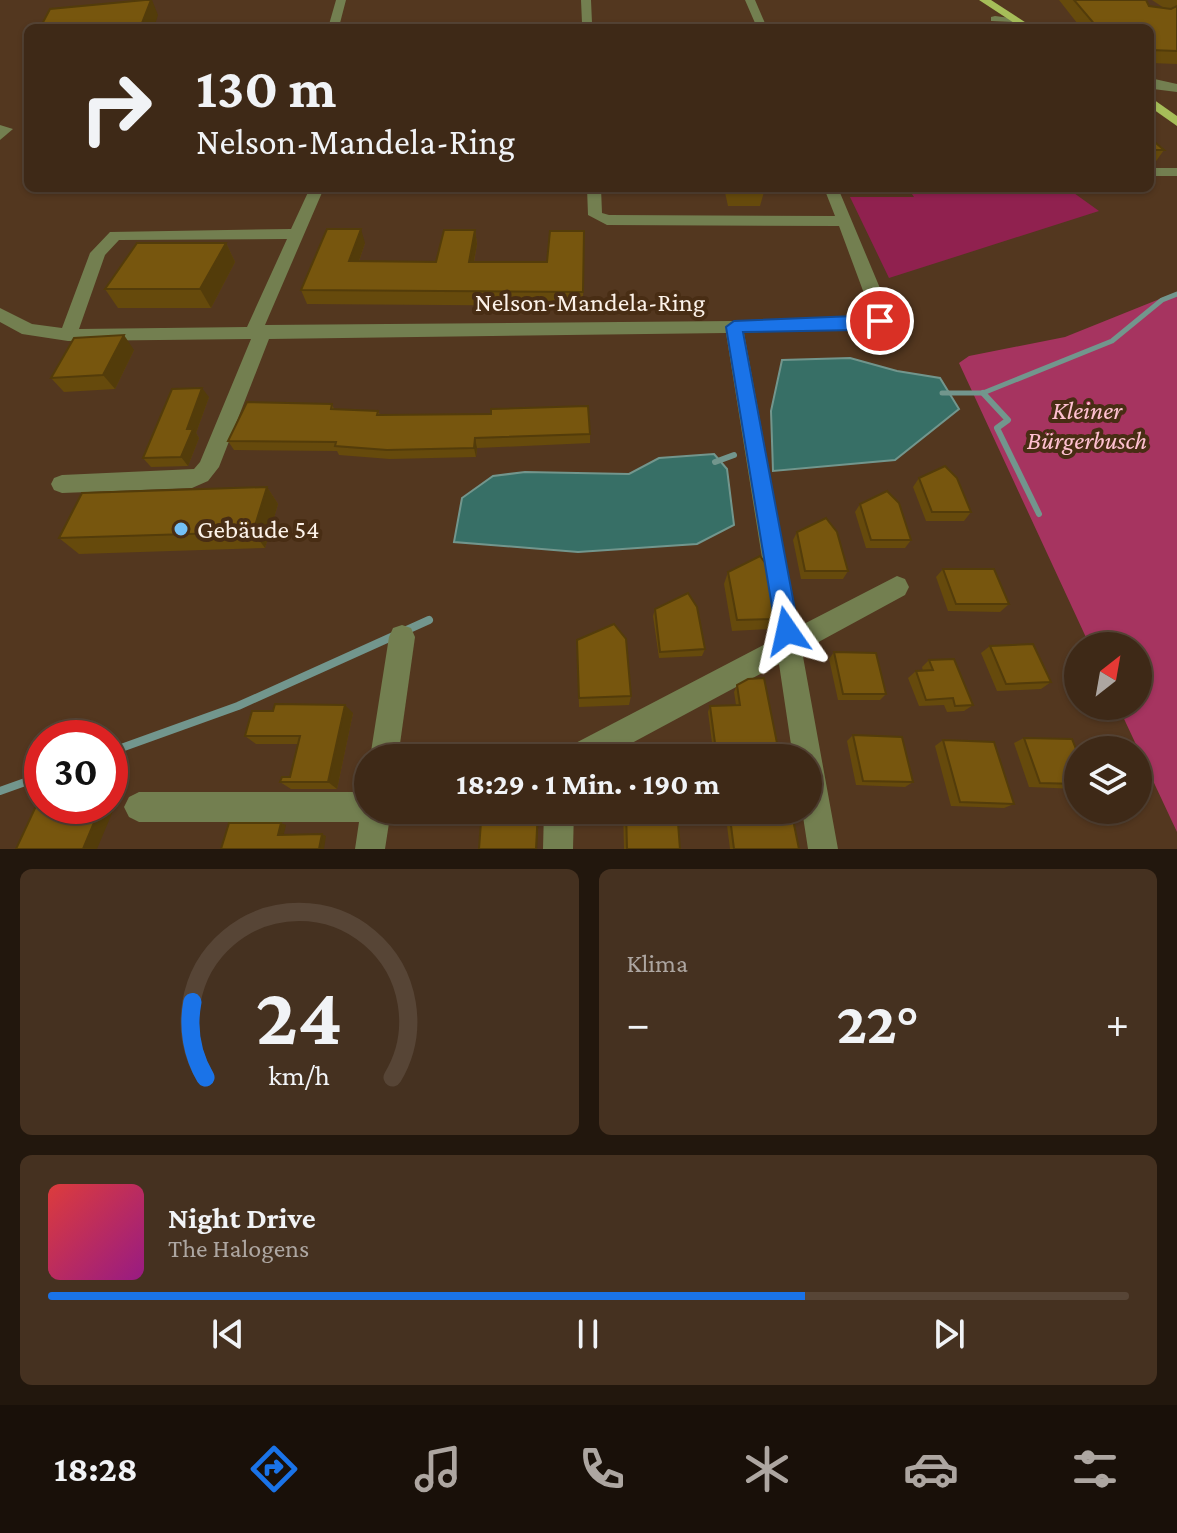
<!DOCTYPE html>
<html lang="de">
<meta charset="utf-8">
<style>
:root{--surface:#3e2917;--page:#453120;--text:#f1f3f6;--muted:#ada6a1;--line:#574536;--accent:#1a73e8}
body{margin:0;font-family:"Crimson Pro",serif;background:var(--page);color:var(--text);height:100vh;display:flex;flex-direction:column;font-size:30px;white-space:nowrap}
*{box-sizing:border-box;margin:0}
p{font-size:26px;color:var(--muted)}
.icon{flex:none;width:44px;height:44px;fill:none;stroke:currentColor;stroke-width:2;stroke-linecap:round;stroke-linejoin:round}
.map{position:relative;height:849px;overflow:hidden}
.side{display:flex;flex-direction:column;gap:20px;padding:20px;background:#22170d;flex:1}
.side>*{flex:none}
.top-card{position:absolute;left:24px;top:24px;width:1130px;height:168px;border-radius:12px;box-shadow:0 2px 6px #0004,0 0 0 2px var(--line);background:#3e2917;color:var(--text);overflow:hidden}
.needle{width:52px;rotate:31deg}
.controls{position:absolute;left:1064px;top:632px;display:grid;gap:16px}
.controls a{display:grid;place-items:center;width:88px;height:88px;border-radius:50%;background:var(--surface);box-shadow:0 2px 6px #0004,0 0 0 2px var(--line);font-size:40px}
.speed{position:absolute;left:24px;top:720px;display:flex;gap:16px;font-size:40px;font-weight:700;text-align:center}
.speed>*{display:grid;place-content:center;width:104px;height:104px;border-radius:50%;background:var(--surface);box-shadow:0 2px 6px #0004,0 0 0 2px var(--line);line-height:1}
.speed .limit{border:12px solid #d22;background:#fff;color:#111}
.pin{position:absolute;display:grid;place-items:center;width:68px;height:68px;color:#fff;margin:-34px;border:4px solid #fff;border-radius:50%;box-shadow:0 2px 8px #0007}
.me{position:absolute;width:88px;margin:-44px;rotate:349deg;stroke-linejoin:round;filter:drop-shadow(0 0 6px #0008)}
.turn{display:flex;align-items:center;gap:28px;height:168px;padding:0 40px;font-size:36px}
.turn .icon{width:104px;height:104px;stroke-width:2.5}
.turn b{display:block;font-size:56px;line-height:68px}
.big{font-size:60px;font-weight:700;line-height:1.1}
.side .widget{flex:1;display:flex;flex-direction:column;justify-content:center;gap:12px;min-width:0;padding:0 28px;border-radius:12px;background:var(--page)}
.side .dial{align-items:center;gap:0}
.dial svg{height:208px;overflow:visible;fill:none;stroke:var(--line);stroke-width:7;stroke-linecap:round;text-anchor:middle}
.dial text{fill:var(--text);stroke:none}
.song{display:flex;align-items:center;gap:24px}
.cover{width:96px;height:96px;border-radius:12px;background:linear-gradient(135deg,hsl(0 70% 55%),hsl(310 70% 35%))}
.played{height:8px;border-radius:4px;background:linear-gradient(90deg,var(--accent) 70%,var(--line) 70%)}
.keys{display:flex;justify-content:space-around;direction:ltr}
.heat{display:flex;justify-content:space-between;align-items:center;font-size:44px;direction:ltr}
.side .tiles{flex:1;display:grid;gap:20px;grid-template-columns:1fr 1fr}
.widget:last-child{grid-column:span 2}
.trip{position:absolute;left:354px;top:744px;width:468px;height:80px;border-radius:40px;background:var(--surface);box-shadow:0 2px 6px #0004,0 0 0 2px var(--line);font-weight:700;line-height:80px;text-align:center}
.dock{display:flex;height:128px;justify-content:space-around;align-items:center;background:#191009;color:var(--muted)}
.dock .icon{width:56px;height:56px}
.dock .selected{color:var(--accent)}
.dock b{font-size:36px;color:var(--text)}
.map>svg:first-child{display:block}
.green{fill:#90214f}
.forest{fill:#a63460}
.water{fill:#376f66;stroke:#72968d;stroke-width:2}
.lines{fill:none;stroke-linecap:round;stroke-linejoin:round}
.stream-far2{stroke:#72968d;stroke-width:5}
.stream-far1{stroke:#72968d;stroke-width:6}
.stream{stroke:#72968d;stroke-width:8}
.minor{fill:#737f50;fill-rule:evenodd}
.major{fill:#a6be59;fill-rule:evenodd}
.wall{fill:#664a0c}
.shaded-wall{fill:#533c0a}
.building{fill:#77560e;stroke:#533c0a;stroke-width:2}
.route{fill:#1a73e8;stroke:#114b97;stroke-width:2}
.poi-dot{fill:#74c0f6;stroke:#482d14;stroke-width:3}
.labels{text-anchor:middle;stroke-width:8;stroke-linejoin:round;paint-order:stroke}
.street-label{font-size:26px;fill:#fcf2e9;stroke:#482d14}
.park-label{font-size:26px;font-style:italic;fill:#ffc1d1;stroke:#482d14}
.poi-label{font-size:26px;fill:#fcf2e9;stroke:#482d14;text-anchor:start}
</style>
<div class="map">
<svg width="1177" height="849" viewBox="0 0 1177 849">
<rect width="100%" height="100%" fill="#53371f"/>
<path class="green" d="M908,188h159l32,23 -210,67 -39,-81h64z"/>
<path class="forest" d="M1177,292v540l-59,-126h20v-60h-48l-131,-283 10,-7 96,-19z"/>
<g class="water">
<path d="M850,358l47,13 43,7 19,31 -64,51 -122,11 -2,-60 11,-51z"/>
<path d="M714,454l13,15 7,56 -37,19 -119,8 -124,-10 8,-44 31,-22 32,-4 104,2 30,-16z"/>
</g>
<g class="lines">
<path class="stream-far2" d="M942,393h41l129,-52 50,-41 15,-6"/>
<g class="stream-far1">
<path d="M983,393l25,27 -11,8 42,86"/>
<path d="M715,462l19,-7"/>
</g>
<g class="stream">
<path d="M110,752l128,-46 191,-86"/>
<path d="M0,791l42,-15"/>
</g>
<g class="minor">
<path d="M336,0h10l-6,23h242l-1,-23h10l1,23h163l-10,-23h10l12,28h-439z"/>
<path d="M995,16l23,3 -5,3 -22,-1v-4z"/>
<path d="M1150,78l27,6v8l-24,-3z"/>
<path d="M0,125l13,4 -13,11z"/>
<rect x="1150" y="168" width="27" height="8"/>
<path d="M310,188h14l-59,137 469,-4 138,-6 -33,-89 -232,-1 -19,-10 -1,-27h14l1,25 7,2 226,1 -11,-28h14l52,124 -4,13 -142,8 54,294 99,-51 8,3 4,8 -4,8 -103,56 36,198h-30l-6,-39h6v-52h-15l-14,-94 -175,94h-42l4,-10 209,-109 -49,-306 -457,6 -50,128 -11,14 -16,7 -130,5 -8,-3 -3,-6 3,-6 8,-3 132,-6 6,-7 51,-123 -183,2 -46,-7 -22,-12v-14l32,16 30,4 28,-75 20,-21 181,-3zM287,239l-40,88 -168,2 26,-74 14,-15z"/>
<path d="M402,625l9,3 4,9 -17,121h-28l19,-121 4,-9z"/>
<path d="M139,792h229v18h23l-6,39h-30l4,-27h-220l-10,-5 -5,-10 5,-10z"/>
<path d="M544,810h30l-1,39h-30z"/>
</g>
<g class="major">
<path d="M979,0h12l43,28h-12z"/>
<path d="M1150,97l27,19v10l-27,-19z"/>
</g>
</g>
<g class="wall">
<path d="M1059,0h87l3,6 15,2 -12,-8h25v64l-27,-1v-35h-69z"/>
<path d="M1150,138l14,12 -10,14h-4z"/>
<path d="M724,188h38l2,4 -4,14h-32z"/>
<path d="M475,230l2,14 -3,18h73l37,-31 -1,75 -276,-2 -6,-14 64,-47 -6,18 77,1z"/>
<path d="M226,243l9,19 -24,46h-93l-13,-19z"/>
<path d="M134,350l-19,39 -51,3 -13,-14z"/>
<path d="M209,397l-13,36 3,5 -11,28 -37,1 -8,-9z"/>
<path d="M332,404l2,5 44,2 2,4 210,19v9l-113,5 -1,9 -86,2 -51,-4 -2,-4 -103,-1 -6,-9z"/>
<path d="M919,478l52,34 -7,9h-38l-13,-34z"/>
<path d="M267,487l11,17 -13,44 -186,6 -20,-16z"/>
<path d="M860,504l51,36 -6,8h-39l-11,-36z"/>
<path d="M797,532l51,39 -5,8h-42l-8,-39z"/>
<path d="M943,569l66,35 -9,8 -52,-1 -12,-34z"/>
<path d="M728,572l48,47 -6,10 -38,2 -8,-47z"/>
<path d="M655,609l50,40 -3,7 -43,2 -6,-42z"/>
<path d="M577,640l54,56 -2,9 -50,2z"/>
<path d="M990,646l61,36 -10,7 -44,2 -16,-38z"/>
<path d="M834,652l52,42 -6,6h-42l-9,-41z"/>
<path d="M929,660l44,45 -9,6 -17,1 -3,-7 -25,1 -11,-28 8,-7h7l-1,-4z"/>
<path d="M737,685l43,73h-66l-6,-46 2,-6 26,-1 -2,-13z"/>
<path d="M353,713l-16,76h-46l-11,-7 10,-5 8,-33h-42l-11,-8z"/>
<path d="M853,735l60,47 -8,5 -49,-2 -9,-44z"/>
<path d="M1024,738l54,16v35l-49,-2 -15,-44z"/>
<path d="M943,740l71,64 -10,4 -53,-2 -16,-60z"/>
<path d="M623,810h54l3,39h-56z"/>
<path d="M725,810h66l8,39h-69z"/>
</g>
<g class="shaded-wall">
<path d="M152,0l6,15 -4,13h-14z"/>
<path d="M361,229l4,14 -11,32 -5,-14z"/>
<path d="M475,230l2,14 -6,32 -2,-14z"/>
<path d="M226,243l9,19 -24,46 -11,-19z"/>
<path d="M124,335l10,15 -19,39 -12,-14z"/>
<path d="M202,388l7,9 -13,36 3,5 -11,28 -7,-9 6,-28z"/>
<path d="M475,438l2,10 -1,9 -2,-9z"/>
<path d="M267,487l11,17 -13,44 -12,-16z"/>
<path d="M345,705l8,8 -16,76 -9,-7z"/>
<path d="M114,775l12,5 -29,69h-14l18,-43h9v-20z"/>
<path d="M538,810h1l-2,39h-1z"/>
<path d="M281,823l5,2 -3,13 -5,-3z"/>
<path d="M322,834l4,2 -2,13h-5z"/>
</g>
<g class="building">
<path d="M145,0h6l-11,28h-100l10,-19z"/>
<path d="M1074,0h72l3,6 22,3 6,-3v45l-27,-1v-22h-66l-2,-2 15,1z"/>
<path d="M1150,138l14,12h-14z"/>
<path d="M730,188h32l2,4h-33z"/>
<path d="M327,229h34l-12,32 87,1 8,-32h31l-6,32h78l3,-31h34l-1,61 -282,-2z"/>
<path d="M137,243h89l-26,46h-95z"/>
<path d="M124,335l-21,40 -52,3 23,-40z"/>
<path d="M202,388l-15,41h6l-12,28 -38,1 29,-69z"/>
<path d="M247,402l85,2 -1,5 47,2 -1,4 114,-1v-5l97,-3 2,28 -115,4 -1,10 -87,2 -52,-4 1,-4 -108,-1z"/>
<path d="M945,466l12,12 14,34h-39l-13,-34z"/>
<path d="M267,487l-14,45 -194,6 23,-45z"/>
<path d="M887,491l12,12 12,37h-40l-11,-36z"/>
<path d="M826,518l11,14 11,39h-43l-8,-39z"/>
<path d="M760,556l7,9 9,54 -39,1 -9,-48z"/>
<path d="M943,569h51l15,35h-53z"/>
<path d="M688,593l9,14 8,42 -45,3 -5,-43z"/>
<path d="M614,624l12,15 5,57 -52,2 -2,-58z"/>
<path d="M1033,644l18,38 -45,2 -16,-38z"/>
<path d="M834,652l42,1 10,41h-43z"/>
<path d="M954,659l19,46 -18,1 -2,-8 -27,2 -10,-29 17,-1 -4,-10z"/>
<path d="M764,678l16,80h-63l-7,-52 30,-1 -3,-20 11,-6z"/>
<path d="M275,704l70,1 -17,77h-48l2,-5h8l10,-41h-55l7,-25h21z"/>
<path d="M853,735l49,2 11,45 -50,-1z"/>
<path d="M1024,738l48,1 6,15v30l-38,-1z"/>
<path d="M943,740l51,2 20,62 -54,-2z"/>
<rect x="506" y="753" width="34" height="5"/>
<path d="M110,775h4l-4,11z"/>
<path d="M36,806l27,1 38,-1 -18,43h-67z"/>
<path d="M501,810h37l-2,39h-57l2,-27h19z"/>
<path d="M626,810h51l3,39h-53z"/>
<path d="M729,810h62l8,39h-65z"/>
<path d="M229,823h52l-3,12 44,-1 -3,15h-98z"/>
</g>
<path class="route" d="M880,315l6,2v8l-30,5 -113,2 56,299 -4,8 -8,3 -8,-3 -3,-8 -50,-304 8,-6z"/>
<circle class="poi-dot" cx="181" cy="529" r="8"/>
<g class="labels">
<g class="street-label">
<text x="590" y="311">Nelson-Mandela-Ring</text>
</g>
<g class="park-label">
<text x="1087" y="419">Kleiner<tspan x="1087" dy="30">Bürgerbusch</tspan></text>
</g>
<g class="poi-label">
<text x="197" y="538">Gebäude 54</text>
</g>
</g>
</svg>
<div class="controls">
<a><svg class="needle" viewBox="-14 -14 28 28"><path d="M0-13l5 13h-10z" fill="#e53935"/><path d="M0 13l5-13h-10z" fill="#ada6a1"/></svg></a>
<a><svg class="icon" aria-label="layers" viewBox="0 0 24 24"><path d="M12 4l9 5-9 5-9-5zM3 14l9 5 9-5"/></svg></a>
</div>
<div class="speed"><div class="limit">30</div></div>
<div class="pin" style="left:880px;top:321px;background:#d93025"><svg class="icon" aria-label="arrive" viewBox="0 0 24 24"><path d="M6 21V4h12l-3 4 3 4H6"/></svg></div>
<svg class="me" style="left:787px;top:631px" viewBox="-20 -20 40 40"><path d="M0-17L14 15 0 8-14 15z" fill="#1a73e8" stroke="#fff" stroke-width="4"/></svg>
<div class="trip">18:29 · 1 Min. · 190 m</div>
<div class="top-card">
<div class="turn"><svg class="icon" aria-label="right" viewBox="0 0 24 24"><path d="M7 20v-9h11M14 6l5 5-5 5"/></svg><div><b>130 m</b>Nelson-Mandela-Ring</div></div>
</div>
</div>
<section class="side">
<div class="tiles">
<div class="widget dial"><svg viewBox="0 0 100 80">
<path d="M14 69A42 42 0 1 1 86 69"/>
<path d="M14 69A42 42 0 0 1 9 40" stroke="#1a73e8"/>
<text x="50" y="56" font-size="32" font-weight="700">24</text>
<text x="50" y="72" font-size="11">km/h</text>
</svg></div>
<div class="widget"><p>Klima</p>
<div class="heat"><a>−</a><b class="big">22°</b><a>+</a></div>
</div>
<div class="widget">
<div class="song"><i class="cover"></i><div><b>Night Drive</b><p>The Halogens</p></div></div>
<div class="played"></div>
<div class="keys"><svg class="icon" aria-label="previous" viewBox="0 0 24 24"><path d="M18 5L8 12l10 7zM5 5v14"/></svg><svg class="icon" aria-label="pause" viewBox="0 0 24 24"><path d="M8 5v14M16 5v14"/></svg><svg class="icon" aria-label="next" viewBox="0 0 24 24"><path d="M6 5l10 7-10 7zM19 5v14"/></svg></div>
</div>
</div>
</section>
<nav class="dock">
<b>18:28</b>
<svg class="icon selected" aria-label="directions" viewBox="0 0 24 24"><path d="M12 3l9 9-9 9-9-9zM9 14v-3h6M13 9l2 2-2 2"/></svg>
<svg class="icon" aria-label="music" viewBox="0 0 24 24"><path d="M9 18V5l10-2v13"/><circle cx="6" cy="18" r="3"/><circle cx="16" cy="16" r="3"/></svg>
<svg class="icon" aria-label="phone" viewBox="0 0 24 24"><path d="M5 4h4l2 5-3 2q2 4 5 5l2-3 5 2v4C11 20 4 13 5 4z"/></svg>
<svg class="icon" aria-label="climate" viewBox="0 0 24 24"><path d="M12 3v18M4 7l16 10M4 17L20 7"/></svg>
<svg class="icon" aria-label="car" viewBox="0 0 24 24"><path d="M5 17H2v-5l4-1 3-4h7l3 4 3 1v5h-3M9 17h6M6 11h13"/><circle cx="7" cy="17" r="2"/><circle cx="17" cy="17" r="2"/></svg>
<svg class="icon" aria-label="filters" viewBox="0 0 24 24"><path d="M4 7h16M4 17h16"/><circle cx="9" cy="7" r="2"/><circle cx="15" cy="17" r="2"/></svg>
</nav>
